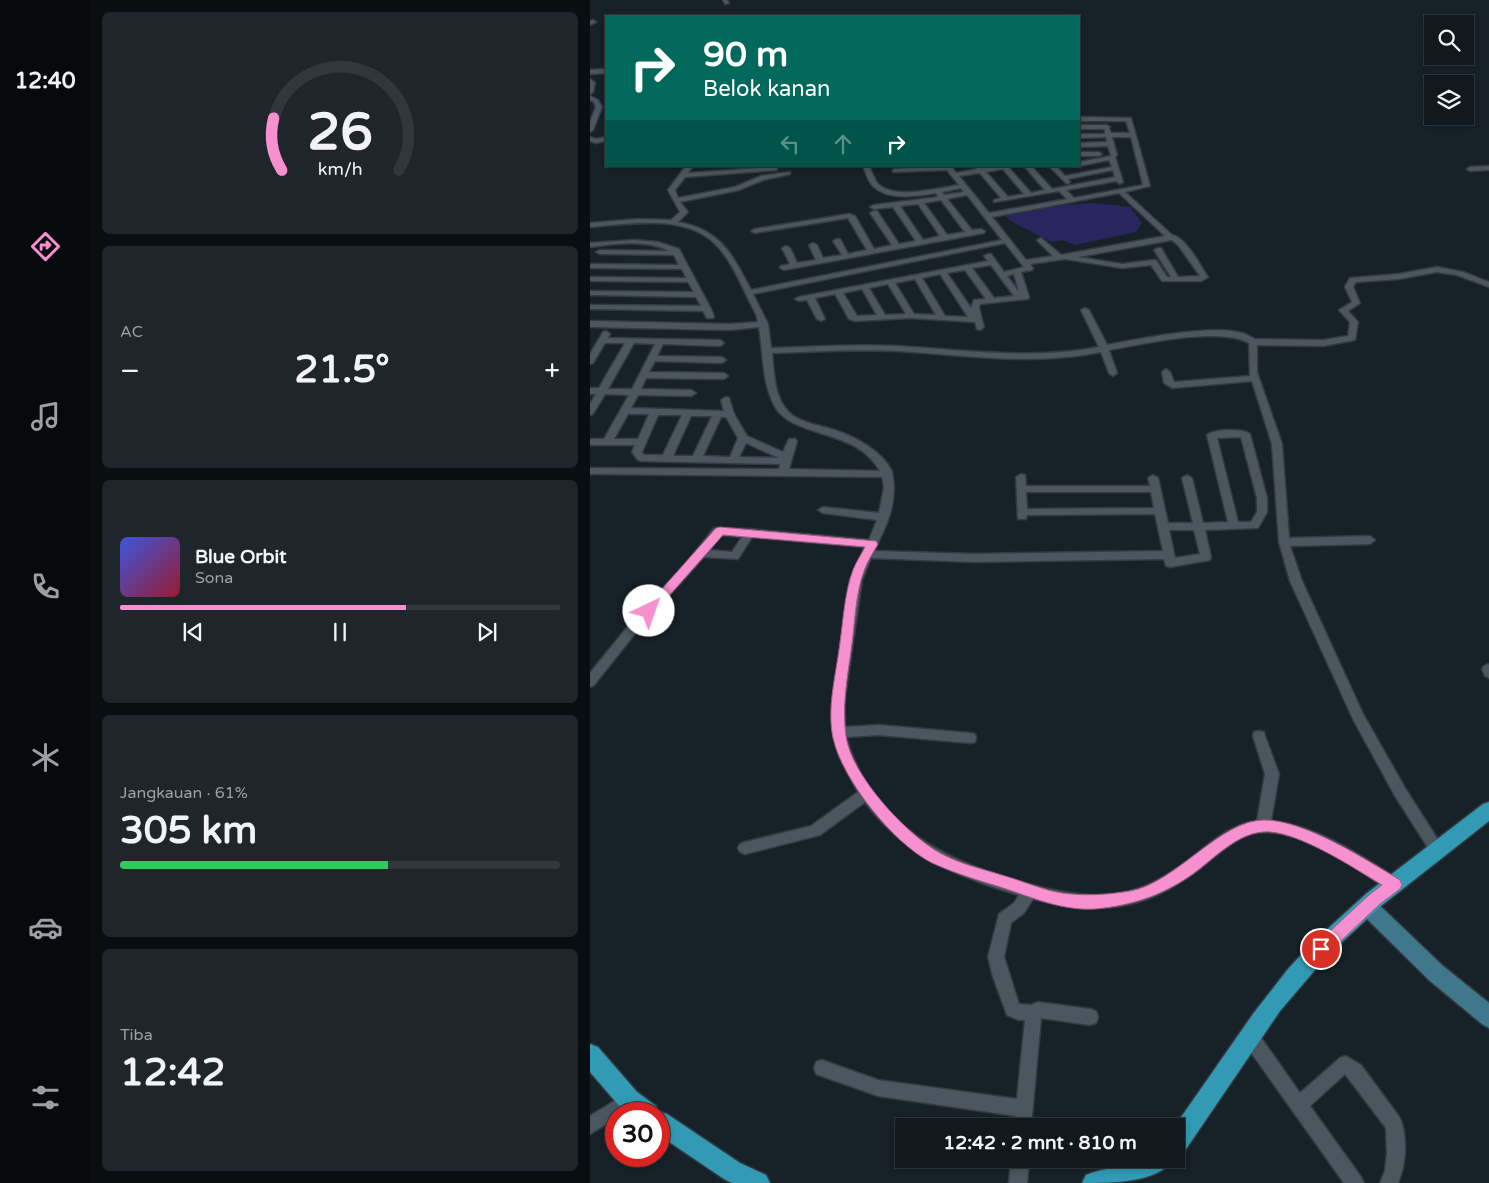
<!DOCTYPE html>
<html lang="id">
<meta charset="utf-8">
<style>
:root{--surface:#11191e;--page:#1e262b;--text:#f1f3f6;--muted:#9ca0a4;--line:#30383c;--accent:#f790ce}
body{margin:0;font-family:"Varela Round",sans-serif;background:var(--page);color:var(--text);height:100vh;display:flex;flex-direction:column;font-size:19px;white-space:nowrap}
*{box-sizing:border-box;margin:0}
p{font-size:16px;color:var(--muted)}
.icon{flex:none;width:28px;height:28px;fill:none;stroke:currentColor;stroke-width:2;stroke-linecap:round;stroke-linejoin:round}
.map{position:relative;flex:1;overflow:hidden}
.details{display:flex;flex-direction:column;gap:12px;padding:12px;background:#090e10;width:500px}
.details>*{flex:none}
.hud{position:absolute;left:15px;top:15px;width:475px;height:152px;border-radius:0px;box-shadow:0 2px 8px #0003,0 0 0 1px var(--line);background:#00695c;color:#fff;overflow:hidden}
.fabs{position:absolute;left:834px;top:15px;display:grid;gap:10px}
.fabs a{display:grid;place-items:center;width:50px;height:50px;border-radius:0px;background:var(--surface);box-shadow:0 2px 8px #0003,0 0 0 1px var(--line);font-size:25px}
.speed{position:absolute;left:15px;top:1102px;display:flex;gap:10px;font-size:25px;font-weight:700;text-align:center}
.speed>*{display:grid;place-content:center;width:65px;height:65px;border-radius:50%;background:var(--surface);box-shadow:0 2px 8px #0003,0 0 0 1px var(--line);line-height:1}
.speed .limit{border:8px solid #d22;background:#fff;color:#111}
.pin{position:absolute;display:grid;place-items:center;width:42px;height:42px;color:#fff;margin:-21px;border:2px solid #fff;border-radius:50%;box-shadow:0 1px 5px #0007}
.me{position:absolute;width:55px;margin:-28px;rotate:42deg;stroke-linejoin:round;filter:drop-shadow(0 0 4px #0008)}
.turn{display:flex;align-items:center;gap:18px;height:105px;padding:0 15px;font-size:22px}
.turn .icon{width:65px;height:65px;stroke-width:2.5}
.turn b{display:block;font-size:35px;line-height:42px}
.lanes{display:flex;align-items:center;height:48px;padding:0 15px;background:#0003;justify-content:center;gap:25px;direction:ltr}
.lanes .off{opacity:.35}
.big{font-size:38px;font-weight:800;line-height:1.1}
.details .tile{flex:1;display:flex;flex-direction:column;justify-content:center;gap:8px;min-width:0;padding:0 18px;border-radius:8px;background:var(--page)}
.details .dial{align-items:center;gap:0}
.dial svg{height:130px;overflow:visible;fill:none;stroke:var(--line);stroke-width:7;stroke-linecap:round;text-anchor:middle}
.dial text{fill:var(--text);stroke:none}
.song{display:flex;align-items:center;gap:15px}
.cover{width:60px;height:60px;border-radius:8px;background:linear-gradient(135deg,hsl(230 70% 55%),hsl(350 70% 35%))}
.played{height:5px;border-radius:2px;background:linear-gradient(90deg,var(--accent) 65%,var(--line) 65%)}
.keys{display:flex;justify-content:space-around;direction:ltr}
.heat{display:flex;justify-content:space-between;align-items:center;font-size:28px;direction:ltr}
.charge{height:8px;border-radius:4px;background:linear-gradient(90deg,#34c759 61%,var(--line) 0)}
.trip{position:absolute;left:305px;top:1118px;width:290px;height:50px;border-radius:0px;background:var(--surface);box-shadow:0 2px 8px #0003,0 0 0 1px var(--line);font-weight:800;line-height:50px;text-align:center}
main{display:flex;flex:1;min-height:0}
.tabs{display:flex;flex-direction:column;width:90px;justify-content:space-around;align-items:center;background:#070a0c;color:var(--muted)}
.tabs .icon{width:35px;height:35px}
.tabs .active{color:var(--accent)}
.tabs b{font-size:22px;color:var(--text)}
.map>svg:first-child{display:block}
.green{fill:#29255f}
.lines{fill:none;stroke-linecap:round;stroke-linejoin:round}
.street-casing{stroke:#333a40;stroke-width:3}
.secondary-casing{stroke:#333a40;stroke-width:3}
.primary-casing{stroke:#333a40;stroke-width:3}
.street{fill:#4b565f;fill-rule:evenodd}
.secondary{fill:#3f788a;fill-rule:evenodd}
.primary{fill:#329ab5;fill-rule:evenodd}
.route{fill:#f790ce;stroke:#a15e86}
</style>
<main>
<nav class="tabs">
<b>12:40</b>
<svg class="icon active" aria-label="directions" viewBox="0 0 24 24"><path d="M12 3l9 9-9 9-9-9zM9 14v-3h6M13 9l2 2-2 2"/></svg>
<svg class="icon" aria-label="music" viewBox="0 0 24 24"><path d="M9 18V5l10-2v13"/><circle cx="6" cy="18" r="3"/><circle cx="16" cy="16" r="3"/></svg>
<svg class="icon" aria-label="phone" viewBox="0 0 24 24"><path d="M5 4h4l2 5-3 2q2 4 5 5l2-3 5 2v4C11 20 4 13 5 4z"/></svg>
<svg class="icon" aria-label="climate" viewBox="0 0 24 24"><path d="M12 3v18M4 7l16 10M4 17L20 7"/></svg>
<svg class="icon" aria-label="car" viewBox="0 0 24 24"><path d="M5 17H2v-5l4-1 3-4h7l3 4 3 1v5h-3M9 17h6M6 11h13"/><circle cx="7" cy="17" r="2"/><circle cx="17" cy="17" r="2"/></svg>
<svg class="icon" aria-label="filters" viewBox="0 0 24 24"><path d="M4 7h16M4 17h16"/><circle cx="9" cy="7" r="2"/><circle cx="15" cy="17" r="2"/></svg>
</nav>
<section class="details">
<div class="tile dial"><svg viewBox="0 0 100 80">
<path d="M14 69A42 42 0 1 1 86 69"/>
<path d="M14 69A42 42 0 0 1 9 37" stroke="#f790ce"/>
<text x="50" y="56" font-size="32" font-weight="700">26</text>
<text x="50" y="72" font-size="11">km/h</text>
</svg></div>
<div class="tile"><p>AC</p>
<div class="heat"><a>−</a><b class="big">21.5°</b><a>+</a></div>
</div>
<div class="tile">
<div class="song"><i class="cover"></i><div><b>Blue Orbit</b><p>Sona</p></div></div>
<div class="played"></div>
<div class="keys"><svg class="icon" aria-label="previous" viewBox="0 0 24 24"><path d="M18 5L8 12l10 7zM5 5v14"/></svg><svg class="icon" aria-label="pause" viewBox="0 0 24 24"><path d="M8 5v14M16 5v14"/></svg><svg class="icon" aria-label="next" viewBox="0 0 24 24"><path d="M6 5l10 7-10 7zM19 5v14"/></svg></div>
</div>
<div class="tile"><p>Jangkauan · 61%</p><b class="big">305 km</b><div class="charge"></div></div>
<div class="tile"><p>Tiba</p><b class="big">12:42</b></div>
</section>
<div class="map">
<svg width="899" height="1183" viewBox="0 0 899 1183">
<rect width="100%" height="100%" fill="#172128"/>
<path class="green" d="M504,203l36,4 12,16 -6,9 -61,13 -13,-5 -10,2 -36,-18 -11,-8 60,-11z"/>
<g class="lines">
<g class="street-casing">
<g id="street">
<path d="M133,0h4l2,3 -4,1z"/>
<path d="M0,21l3,-1 3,2 -6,3z"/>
<path d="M16,69v4l-16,1v-4z"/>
<path d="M0,79l5,4 -2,9 -3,2z"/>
<path d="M0,96l8,4 4,7 -9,23 -3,2v-10l6,-15 -2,-5 -4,-2z"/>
<path d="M489,117l52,1 19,68 -25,6 47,43c13,1 29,32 36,42l-7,4h-39l-11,-16 -29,3 -57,-9 -35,5 3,4 -1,2 -11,2 8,25 -1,2 -48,5 -1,4 5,19 -4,3 -3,-1 -2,-7 -64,-4 -56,3 -6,-2 -14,-25 -20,4 10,21 -4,2 -4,-2 -10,-19 -8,1 -4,-2 4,-2 189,-36 -4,-5 4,-2h3l13,18 20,-5 -19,-24 -252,51 15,30 3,24c42,-1 84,-4 126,-2 68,4 134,14 202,1l-18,-37 4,-2 4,2 18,35c31,-6 110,-22 138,-11 3,1 7,4 10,5l68,1 25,-4 2,-14 -11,-12 13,-8 -7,-15 5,-9 49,-4 38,-7 26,5 26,10v5l-32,-12 -20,-3 -38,7 -43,3 -3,5 7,16 -12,8 10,11 -3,18 -32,6 -66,-1v27l25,72 7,94 81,-2 5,4 -5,4 -80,2 12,35 61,133 42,74 37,58 2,4 -2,4 -5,2 -5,-2 -37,-58 -42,-77 -63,-138 -11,-39 -7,-98 -20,-63 -80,7 -8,-5 -2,-11 4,-3 4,3 4,10 76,-6 -1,-33c-30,-17 -106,1 -140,7l8,23 -4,3 -4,-3 -8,-21c-71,14 -134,3 -204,-1 -42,-2 -84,1 -125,2 2,18 2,41 14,56 10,13 30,15 45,20 22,6 50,21 61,42 1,3 0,5 1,7 4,27 -7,49 -19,73l101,3 188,-3 -8,-37 -128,1 -1,4h-8l-2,-42 5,-3 4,1 1,11h124l-2,-8 5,-3 5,3 10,45h25l-11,-45 5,-3 5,3 11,45 25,-1 -21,-87c7,-6 36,-7 43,-1l17,64v14l-9,16 -53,2 6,27 -1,3 -40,7 -4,-1 -2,-7 -189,3 -104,-4 -9,22 -18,124 1,23 34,-2 91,8 5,1 1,4 -1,4 -5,1 -91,-8 -33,2c26,90 102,126 186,148 35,9 72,16 108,3 17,-6 34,-17 49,-28 20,-16 41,-36 68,-39l8,-47 -12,-38 1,-4 5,-1 5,1 1,4 14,38 -8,47c47,5 89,34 128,59l2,5 -2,5 -5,2 -5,-2c-36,-24 -78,-56 -123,-58 -27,-1 -48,23 -68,38 -55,42 -100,45 -165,29l-9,14 -13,10 -7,34 15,47 12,1 7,-3 52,7 6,2 2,6 -2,6 -6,2 -49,-7 -10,108h-16l1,-10 -138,-20 -62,-22 -2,-6 2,-6 6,-2 56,20 139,19 8,-79h-6l-12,-5 -14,-38 -5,-20 11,-43 15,-11 5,-8c-60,-17 -116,-41 -154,-93l-45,33 -75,19 -5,-2 -2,-4 2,-4 5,-2 66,-16 47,-34 -19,-36 -5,-18 -2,-34 18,-124 15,-33 -113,-10 -14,22 -34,-2 -63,69 -47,59 -4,2v-14l43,-53 53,-56 28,-36 35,1 120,11 8,-20 -54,-7 -5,-3 5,-3 56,6 5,-26 -2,-10 -292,-3v-6l189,1 1,-5 -139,-3 -3,-1 -6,-8 3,-7h-45v-6h14l25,-44 -24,-1 -12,20 -3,1v-11l6,-10h-6v-6h9l26,-45h-20l-12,20 -3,1v-10l13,-22 3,-1 4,3 -2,4 112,2 4,3 -4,3 -57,-2 -6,12 65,1 4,3 -4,3 -67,-2 -6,11 75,1 4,3 -4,3 -78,-1 -5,11 50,1 5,3 -5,3 -53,-1 -7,13 93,3 -3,-11 5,-3 3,1 5,16 13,22 36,16 6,-13h6l2,2 -8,28 91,2c-25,-45 -90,-31 -107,-68 -11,-23 -10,-52 -14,-76l-29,3 -140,-3v-6l140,3 28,-2 -2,-8c-13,-23 -23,-54 -43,-72 -31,-28 -85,-18 -123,-15v-4l48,-4 33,1 9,-8 -12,-22 18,-24h7l-5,7 87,-6 2,1v2l-92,7 -10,13 3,8 57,-11 26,-11 29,-4v2l-27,6 -24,10 -59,12 8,10 -10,10c43,8 54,32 73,68l251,-50 -35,-45 -20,4 25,31 9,-1 4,2 -1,2 -200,37 -4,-2 1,-2 9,-2 -8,-16 4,-2 4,2 7,15 19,-3 -7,-15 4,-2 4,2 6,13 19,-3 -9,-14 4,-2h3l8,15 19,-4 -19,-32 -93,15 -4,-2 4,-2 94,-15 6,2 19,33 18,-4 -22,-32 4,-2h3l22,33 17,-3 -23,-34 -19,2 -4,-2 4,-2 64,-8 -2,-4c-18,3 -47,8 -62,-6 -6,-5 -8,-14 -11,-21h6c3,6 5,13 9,18 16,16 61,4 81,1l-12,-15 -54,2v-2l2,-1 56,-3 5,7 21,-4 -2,-3h7l1,2 27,-2 -1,2 22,25 14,-3 -21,-24h7l21,23 63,-12 -2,-7 -45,9 2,3 -3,2 -18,-18h7l9,10 47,-9 -3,-7 -30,6v-4l32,-6 -3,-10 -29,1v-4l28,-1 -1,-5 -27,1v-4h26v-5h-26v-4h28l3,2 -1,1 2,5h19l-4,-12h-47zM522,137h19l12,48 -69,13 -8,-8 50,-9 4,3 3,-2 -8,-25 2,-2zM413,169l21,25 -16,3 -22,-25zM390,173l21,25 -7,2v2l65,-11 8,8 -78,14 -30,-37zM371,188l3,4 -20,3 -2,-3zM529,193l46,43 -104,19 -20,-17 -4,2 16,16 -27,4 -34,-43zM351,200l24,32 -18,3 -23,-32zM328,204l22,32 -17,4 -23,-34zM582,240l6,5 22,31 -22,1 -17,-29h-3l-4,2 17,27h-4l-11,-17h-3l-31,4 -44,-7zM401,265l23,31 -20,2 -22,-30zM375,270l21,29 -12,1 -3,8 -24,-35zM350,274l28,43 -23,-1 -23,-38zM424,274l5,18 -12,-16zM325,279l21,36 -22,-1 -19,-31zM298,284l18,30 -21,1 -16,-27zM272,289l15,26 -20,1 -14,-23zM44,343l21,1 -23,45h-24zM38,414h21l-11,25h-24zM68,415h24l-19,40h-19l-2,-3zM101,416h21l-19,40h-20zM131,417h5l12,21 -8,19 -27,-1zM651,437l16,61v14l-6,10h-13l-21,-84zM156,443l33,15 -40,-1zM436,492h125l3,16 -127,1zM579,530h25l6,24 -25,4zM131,535l21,2 -10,15 -23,-2z"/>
<path d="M0,137l6,2 10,-2v4l-10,2 -6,-2z"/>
<path d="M489,152h20l3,2 -3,2h-20z"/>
<path d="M899,166v4l-19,1 -3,-2 3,-2z"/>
<path d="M44,240l24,2 21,7 32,60 3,7 -1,2h-6l-4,-7 -113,-2v-4l111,1 -5,-9 -106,-2v-4l104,1 -6,-10 -98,-1v-4l96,1 -4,-9 -92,-1 1,-4 88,1 -5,-10 -74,-1 -4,-2 4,-2 69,1c-23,-12 -54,-7 -79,-4v-4z"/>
<path d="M898,664l1,1v13l-4,-2 -3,-7 2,-3z"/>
<path d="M661,1030l6,2 43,61 40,-35 6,-2 15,9 39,53c8,20 6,46 -2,65h-18l5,-12 2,-17 -1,-26 -41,-54 -35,32 51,71 3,6h-20l-99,-139 -2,-6 2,-6z"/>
<path d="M39,1092l6,2 2,6c-3,9 -11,14 -21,14v4l-26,16v-18z"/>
<path d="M421,1159h18l-2,24h-18z"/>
</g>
</g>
<g class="secondary-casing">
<path id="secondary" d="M777,897l7,3 69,66 46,37v25l-7,-4 -53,-44 -69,-68 -3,-6 3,-6z"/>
</g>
<g class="primary-casing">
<g id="primary">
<path d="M899,802v19l-108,85 -55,51 -46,54 -96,141 -8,3 -1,-29 78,-112 35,-45 24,-26 55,-50 116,-89z"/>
<path d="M0,1044l8,3 39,45 19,14 2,5 9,3 73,49 26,12 4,8h-38l-8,-4 -65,-44v-21h-30l-8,-6 -31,-36z"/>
<path d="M551,1159h32c-14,24 -62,24 -91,24l4,-8c18,-8 38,-6 55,-16z"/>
</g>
</g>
<use href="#street" class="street"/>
<use href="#secondary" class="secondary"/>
<use href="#primary" class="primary"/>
</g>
<path class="route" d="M130,527l156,14 2,3c-5,9 -11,18 -14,27 -9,24 -9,54 -13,80 -4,28 -9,56 -5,85 5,39 60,98 94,117 20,11 43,16 65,23 18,5 38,14 57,17 22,3 45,2 68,-2 46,-8 90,-71 134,-71 41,0 101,39 136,60l2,5 -2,4 -20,15 -53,50 -6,2 -5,-2 -3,-5 3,-5 53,-49 13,-10c-28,-17 -87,-56 -119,-53 -28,2 -51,29 -73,44 -29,20 -60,30 -95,33 -33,2 -64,-12 -95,-22 -23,-7 -46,-14 -68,-24 -39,-20 -89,-82 -99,-125 -6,-28 2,-60 6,-88 4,-26 5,-56 14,-80 3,-8 8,-15 12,-23l-142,-12 -70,79h-8l-2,-3 2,-3 71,-80z"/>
</svg>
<div class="fabs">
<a><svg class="icon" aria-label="search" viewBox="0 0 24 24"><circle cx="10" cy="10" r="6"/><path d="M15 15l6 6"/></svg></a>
<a><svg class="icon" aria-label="layers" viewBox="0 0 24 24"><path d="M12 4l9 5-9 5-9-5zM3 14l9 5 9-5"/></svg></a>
</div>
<div class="speed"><div class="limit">30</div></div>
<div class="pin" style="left:731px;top:949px;background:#d93025"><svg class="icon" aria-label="arrive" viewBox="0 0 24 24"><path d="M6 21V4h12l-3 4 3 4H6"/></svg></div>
<svg class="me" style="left:59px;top:611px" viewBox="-20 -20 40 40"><circle r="19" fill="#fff"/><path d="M0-13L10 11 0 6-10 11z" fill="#f790ce"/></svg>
<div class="trip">12:42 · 2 mnt · 810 m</div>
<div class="hud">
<div class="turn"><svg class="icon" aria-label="right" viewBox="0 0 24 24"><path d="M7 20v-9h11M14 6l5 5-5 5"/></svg><div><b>90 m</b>Belok kanan</div></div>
<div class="lanes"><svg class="icon off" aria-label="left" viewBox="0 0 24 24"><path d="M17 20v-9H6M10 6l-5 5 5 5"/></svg><svg class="icon off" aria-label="ahead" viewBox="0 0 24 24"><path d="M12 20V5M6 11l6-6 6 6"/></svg><svg class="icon" aria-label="right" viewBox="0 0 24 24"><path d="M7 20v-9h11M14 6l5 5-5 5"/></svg></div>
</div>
</div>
</main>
